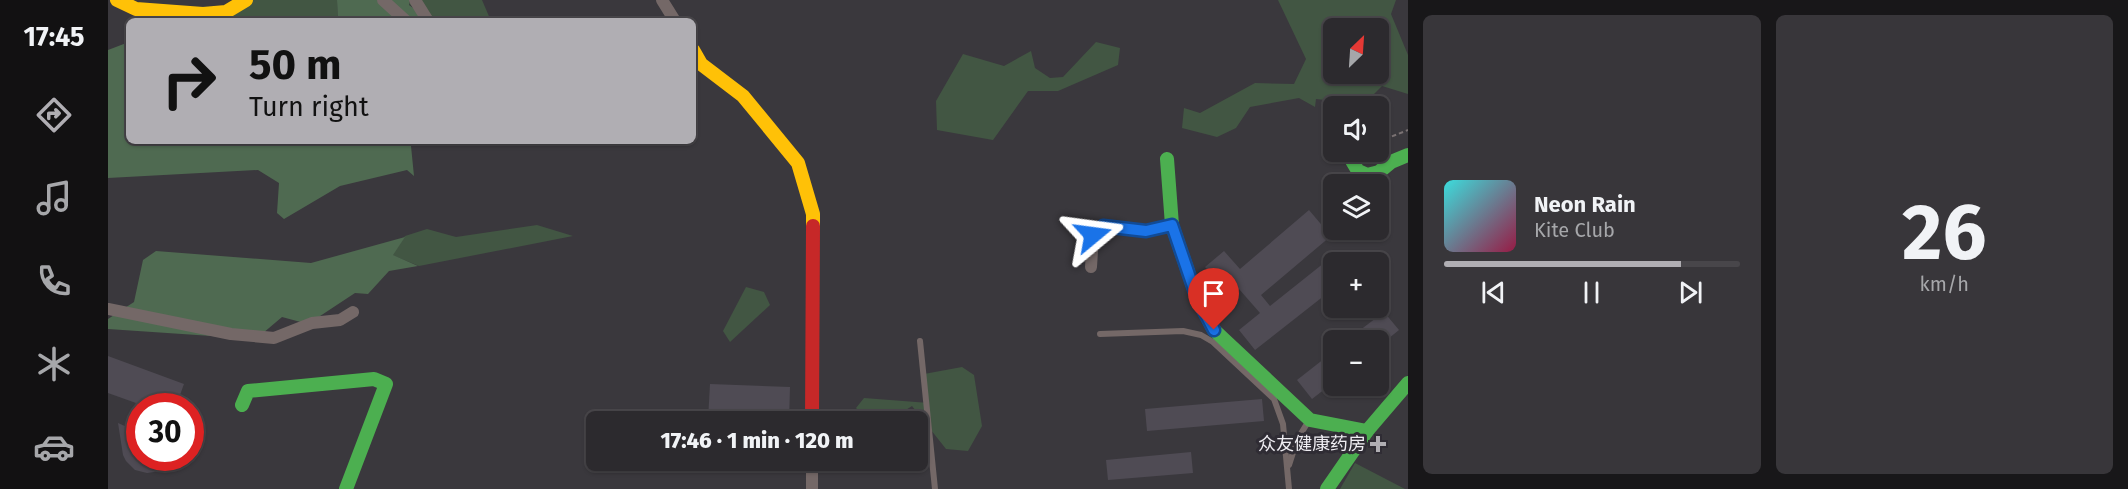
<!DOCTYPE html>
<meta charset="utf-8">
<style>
:root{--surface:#2c2a2e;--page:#38363a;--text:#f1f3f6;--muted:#a6a7aa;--line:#48464a;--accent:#b0aeb3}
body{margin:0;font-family:"Fira Sans","Noto Sans SC",sans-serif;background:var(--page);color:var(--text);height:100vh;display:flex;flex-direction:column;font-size:22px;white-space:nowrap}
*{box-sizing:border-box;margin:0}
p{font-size:20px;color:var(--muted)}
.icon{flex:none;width:33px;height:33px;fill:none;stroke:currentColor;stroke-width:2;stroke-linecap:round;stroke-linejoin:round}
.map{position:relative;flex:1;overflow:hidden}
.side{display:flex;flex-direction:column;gap:15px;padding:15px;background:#181719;width:720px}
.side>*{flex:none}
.hud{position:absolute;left:18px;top:18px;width:570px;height:126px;border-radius:9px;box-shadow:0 2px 4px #0004,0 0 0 2px var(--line);background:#b0aeb3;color:#111;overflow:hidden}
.needle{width:39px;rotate:25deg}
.fabs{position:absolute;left:1215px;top:18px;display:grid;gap:12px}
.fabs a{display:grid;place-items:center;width:66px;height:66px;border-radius:9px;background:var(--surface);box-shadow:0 2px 4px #0004,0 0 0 2px var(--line);font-size:30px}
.speed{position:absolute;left:18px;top:393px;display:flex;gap:12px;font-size:30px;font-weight:700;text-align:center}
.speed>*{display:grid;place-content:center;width:78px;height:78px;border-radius:50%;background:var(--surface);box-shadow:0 2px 4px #0004,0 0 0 2px var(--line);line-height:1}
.speed .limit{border:9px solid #d22;background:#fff;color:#111}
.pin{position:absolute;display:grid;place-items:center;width:51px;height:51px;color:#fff;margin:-62px -26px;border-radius:50% 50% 50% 0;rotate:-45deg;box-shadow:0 0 6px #0007}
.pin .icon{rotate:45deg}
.me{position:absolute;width:66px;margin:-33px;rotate:74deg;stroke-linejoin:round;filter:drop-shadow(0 0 4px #0008)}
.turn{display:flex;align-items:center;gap:21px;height:126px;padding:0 24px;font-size:27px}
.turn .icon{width:78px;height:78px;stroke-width:2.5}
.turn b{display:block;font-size:42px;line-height:51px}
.side .card{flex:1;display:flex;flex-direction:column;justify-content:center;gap:9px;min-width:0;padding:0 21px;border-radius:9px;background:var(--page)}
.side .dial{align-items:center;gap:0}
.dial b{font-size:78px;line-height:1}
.song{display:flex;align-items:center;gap:18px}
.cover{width:72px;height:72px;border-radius:9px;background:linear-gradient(135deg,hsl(180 70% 55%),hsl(340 70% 35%))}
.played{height:6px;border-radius:3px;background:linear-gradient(90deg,var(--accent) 80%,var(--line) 80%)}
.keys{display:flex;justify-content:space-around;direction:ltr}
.side .tiles{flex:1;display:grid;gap:15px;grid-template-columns:repeat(2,1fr)}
.trip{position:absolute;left:478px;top:411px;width:342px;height:60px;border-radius:9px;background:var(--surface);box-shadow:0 2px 4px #0004,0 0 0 2px var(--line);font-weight:800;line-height:60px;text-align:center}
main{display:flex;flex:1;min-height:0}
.dock{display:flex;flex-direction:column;width:108px;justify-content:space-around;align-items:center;background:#121112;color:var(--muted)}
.dock .icon{width:42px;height:42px}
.dock .current{color:var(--accent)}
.dock b{font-size:27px;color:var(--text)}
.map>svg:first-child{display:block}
.green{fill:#425643;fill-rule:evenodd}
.forest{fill:#4f6a51}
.building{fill:#4f4b54}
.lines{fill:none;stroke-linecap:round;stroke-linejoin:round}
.path{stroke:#7a7273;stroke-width:2;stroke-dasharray:4.5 3;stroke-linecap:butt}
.lane{stroke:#746867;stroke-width:6}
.street{stroke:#746867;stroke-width:12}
.fast{stroke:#4caf50;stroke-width:14}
.slow{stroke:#ffc107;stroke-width:14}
.jam{stroke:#c62828;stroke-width:14}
.route-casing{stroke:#114b97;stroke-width:15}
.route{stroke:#1a73e8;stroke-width:10}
.poi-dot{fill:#b0aeb3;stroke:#2f2c34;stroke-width:2}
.labels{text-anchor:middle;stroke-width:6;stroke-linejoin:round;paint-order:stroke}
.poi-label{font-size:18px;fill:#efedf2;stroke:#2f2c34;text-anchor:end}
</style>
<main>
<nav class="dock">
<b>17:45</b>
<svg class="icon current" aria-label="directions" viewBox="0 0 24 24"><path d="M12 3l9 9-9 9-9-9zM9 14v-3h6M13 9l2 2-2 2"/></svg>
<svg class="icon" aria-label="music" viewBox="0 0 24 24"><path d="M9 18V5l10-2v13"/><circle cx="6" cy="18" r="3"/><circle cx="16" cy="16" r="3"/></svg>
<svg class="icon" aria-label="phone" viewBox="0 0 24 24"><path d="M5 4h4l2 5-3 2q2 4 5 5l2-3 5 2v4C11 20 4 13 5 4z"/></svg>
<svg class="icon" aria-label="climate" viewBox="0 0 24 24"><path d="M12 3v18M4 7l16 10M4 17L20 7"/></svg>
<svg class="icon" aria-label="car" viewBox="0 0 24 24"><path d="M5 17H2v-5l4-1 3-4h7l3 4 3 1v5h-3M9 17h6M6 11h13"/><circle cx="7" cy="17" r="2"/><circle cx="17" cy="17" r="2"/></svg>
</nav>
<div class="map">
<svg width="1300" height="489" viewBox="0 0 1300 489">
<rect width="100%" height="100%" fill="#3a383d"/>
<g class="green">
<path d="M125,0h104l1,21h-127z"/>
<path d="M301,0h73l9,21h-59l-23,-17z"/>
<path d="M1170,0h118l-5,14 17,41v39l-26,-8 -18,18 -48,-5 -1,8 -16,-9 -49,9 -14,21 -19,9 -35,-9 2,-20 16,5 55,-30 39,1 12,-25zM1270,28v46h-44v-46z"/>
<path d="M988,42l24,6 -2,17 -60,26h-30l-35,49 -56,-10 -1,-29 27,-47 41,12 27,-15 4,17 15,10 13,-1z"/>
<path d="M429,225l36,11 -154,30 -27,-11 13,-19 22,-7 29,8z"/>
<path d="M638,287l18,5 6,13 -40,37 -7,-11z"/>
<path d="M854,367l12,8 8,51 -14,25 -22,-2 -34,-43 -14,9 -34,2 -8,-9 8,-10 65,5 -5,-29z"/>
<path d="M1247,463l50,26h-65z"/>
</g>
<g class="forest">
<path d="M229,0h72v5l23,16h-94z"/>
<path d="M21,42v99h279l3,5 3,30 -7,-6 -67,16 -56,33 -7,-6 2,-30 -21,-13 -150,8v-128z"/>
<path d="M297,237l-12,18 25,11 -29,5 -21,23 -13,-1 -47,31 -26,-7 -26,22 -148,-10v-10l26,-17 9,-42 13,-9 155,12z"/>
</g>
<g class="building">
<path d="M1201,210l22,26 -70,59 9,11 64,-51v33l-79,62 -16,-20 21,-17 -21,-24 -9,7 -25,-29 19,-16 16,18z"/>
<path d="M1276,312l15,18 -21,17v-7h-31z"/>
<path d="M1226,351v31l-22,17 -15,-19z"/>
<path d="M0,356l76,28 -8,22h-36v52h31l-6,8 -11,6 -7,1 -12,-3 -9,-9 -3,-6 -5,-32 9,4 9,-24 -28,-10z"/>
<path d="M602,384l80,3 -1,35 -81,-2z"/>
<path d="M1154,399l2,22 -117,10 -2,-22z"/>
<path d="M1083,452l2,21 -85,7 -2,-20z"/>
</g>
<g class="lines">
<path class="path" d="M1270,142l30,-12"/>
<g class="lane">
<path d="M992,334l83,-3 18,4 12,7 61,57 9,25 6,65"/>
<path d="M812,341l15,148"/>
<path d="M1181,465l8,-25 11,-18"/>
</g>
<g class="street">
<path d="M275,0l23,21"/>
<path d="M307,0l13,21"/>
<path d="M554,0l13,21"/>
<path d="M983,267l2,-32 10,-9 43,5 26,-6"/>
<path d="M0,309l123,25 43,4 38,-15 28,-3 13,-8"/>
<path d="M704,489v-29"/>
</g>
<g class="fast">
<path d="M1240,154l10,17 9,4 12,-3 12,-10 17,-7"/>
<path d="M1059,159l5,66 25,73 17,32 96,90 57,11"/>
<path d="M134,405l6,-14 126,-12 12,5 -40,105"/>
<path d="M1219,489l40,-58 41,-48"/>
</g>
<g class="slow">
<path d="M9,0l19,9 67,5 23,-2 20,-12"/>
<path d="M585,50l8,14 42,32 55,67 15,51v12"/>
</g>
<path class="jam" d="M704,422l1,-196"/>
</g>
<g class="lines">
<g class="route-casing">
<path id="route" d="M985,235l10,-9 43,5 26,-6 25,73 17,32"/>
</g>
<use href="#route" class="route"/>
</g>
<path class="poi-dot" d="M1267 435h6v6h6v6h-6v6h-6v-6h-6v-6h6z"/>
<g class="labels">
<g class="poi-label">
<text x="1258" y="450">众友健康药房</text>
</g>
</g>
</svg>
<div class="fabs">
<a><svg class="needle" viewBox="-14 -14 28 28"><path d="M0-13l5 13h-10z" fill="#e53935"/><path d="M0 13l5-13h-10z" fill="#a6a7aa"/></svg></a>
<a><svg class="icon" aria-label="sound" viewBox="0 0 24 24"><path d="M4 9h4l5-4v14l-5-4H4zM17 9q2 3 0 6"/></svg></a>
<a><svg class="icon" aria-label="layers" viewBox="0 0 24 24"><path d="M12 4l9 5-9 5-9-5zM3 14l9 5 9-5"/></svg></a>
<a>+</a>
<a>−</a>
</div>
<div class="speed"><div class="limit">30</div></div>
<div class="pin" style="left:1106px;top:330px;background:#d93025"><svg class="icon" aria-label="arrive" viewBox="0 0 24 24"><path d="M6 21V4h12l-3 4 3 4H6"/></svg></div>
<svg class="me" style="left:985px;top:235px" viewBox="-20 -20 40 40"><path d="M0-17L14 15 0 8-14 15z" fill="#1a73e8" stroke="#fff" stroke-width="4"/></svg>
<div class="trip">17:46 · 1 min · 120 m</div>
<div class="hud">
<div class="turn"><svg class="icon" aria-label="right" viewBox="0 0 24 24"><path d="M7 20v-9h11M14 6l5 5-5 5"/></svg><div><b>50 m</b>Turn right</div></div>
</div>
</div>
<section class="side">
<div class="tiles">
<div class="card">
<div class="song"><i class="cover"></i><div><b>Neon Rain</b><p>Kite Club</p></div></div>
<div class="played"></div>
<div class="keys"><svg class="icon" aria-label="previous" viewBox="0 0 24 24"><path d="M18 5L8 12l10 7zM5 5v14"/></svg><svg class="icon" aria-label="pause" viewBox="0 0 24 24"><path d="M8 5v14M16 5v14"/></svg><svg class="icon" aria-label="next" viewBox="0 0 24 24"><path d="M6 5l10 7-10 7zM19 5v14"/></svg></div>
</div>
<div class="card dial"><b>26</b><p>km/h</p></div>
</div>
</section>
</main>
